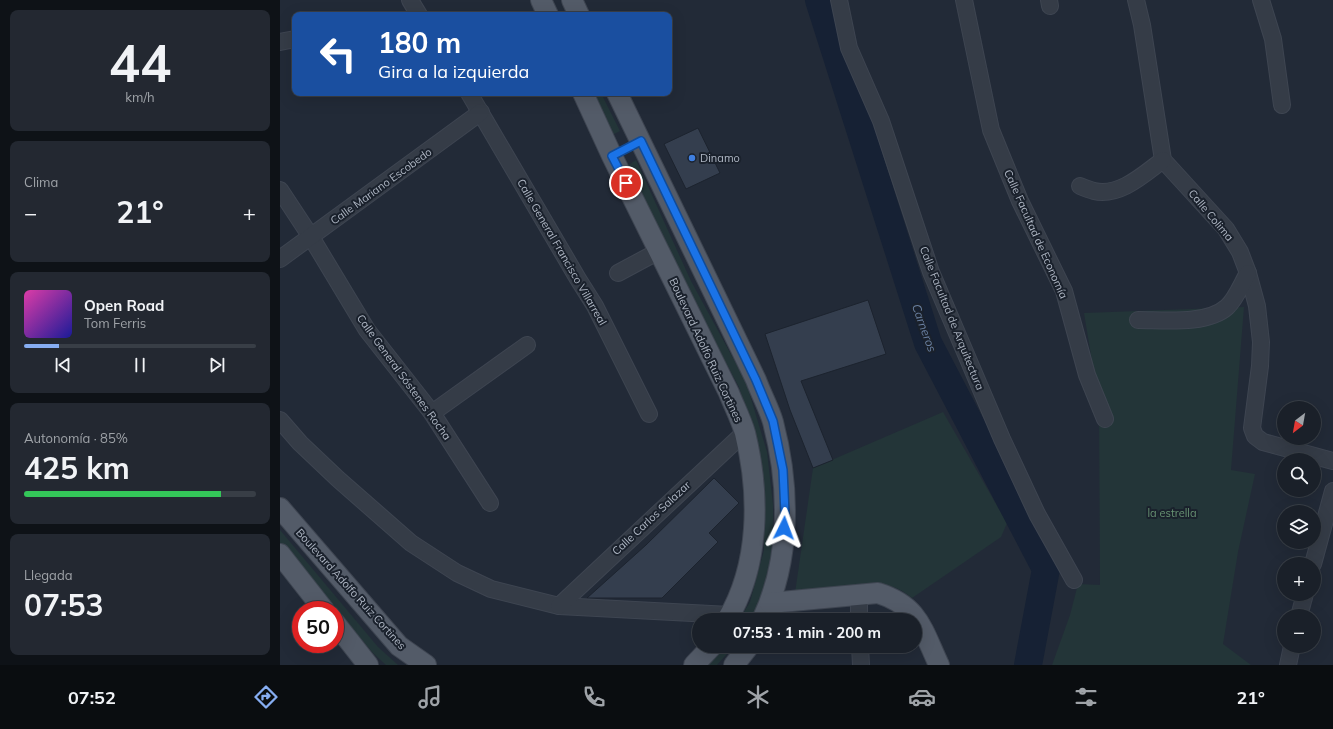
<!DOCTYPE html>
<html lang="es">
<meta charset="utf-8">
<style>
:root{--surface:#1a2029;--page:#232831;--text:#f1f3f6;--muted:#9fa3a8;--line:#383e46;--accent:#86adf2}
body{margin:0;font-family:Mulish,sans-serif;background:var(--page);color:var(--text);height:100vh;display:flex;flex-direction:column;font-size:15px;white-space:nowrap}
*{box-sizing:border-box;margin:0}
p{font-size:13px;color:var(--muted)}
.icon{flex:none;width:22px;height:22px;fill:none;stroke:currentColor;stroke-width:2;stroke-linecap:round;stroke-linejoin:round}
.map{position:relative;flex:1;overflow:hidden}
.drawer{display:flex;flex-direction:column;gap:10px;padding:10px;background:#0e1217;width:280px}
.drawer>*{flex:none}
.hud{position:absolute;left:12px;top:12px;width:380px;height:84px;border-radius:8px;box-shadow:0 4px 16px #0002,0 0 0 1px var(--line);background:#1a4fa0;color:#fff;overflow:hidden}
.needle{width:26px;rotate:211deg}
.tools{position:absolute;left:997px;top:401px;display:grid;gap:8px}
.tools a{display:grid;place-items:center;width:44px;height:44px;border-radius:50%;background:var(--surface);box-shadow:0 4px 16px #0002,0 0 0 1px var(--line);font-size:20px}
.speed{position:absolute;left:12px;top:601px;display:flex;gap:8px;font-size:20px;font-weight:700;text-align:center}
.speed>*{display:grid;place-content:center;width:52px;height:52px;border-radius:50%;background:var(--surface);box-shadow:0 4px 16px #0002,0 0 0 1px var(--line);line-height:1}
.speed .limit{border:6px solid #d22;background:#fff;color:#111}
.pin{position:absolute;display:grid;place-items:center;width:34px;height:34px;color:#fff;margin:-17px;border:2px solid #fff;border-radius:50%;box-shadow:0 1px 4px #0007}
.me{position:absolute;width:44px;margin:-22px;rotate:3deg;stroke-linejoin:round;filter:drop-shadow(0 0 3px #0008)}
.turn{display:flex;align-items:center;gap:14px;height:84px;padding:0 20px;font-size:18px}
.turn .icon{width:52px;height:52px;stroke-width:2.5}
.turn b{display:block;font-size:28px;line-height:34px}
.big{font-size:30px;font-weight:700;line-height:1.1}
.drawer .card{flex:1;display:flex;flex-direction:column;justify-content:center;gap:6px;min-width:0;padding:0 14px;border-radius:8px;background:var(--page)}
.drawer .dial{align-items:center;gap:0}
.dial b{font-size:52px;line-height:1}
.song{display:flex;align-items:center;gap:12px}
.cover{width:48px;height:48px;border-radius:6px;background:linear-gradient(135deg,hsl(320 70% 55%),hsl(240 70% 35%))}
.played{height:4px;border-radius:2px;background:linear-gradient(90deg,var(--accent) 15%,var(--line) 15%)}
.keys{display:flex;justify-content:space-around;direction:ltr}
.heat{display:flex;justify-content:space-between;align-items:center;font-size:22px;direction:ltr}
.charge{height:6px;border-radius:3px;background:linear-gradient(90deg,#34c759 85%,var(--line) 0)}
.trip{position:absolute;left:412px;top:613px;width:230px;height:40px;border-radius:20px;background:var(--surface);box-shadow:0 4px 16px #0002,0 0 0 1px var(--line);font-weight:700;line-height:40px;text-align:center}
.menu{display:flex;height:64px;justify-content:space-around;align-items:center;background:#0a0d10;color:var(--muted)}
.menu .icon{width:28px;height:28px}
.menu .selected{color:var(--accent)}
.menu b{font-size:18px;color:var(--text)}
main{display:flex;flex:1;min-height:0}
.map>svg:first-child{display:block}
.green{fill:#233538}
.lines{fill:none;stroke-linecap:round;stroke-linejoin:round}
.river{stroke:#162134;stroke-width:28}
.building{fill:#343e4e;stroke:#1c232e}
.minor-casing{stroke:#3e4551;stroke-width:18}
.major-casing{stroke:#3e4551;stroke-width:22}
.minor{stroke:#353c47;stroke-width:16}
.major{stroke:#535b68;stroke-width:20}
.route-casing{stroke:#114b97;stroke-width:10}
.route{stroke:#1a73e8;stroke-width:7}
.shop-dot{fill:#3f7fe0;stroke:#1a212c;stroke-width:1.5}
.labels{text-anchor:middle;stroke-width:4;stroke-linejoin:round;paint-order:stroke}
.poi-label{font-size:11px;fill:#afb7c4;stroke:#1a212c;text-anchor:start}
.street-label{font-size:11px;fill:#afb7c4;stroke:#1a212c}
.park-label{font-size:11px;fill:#689373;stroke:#1a212c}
.water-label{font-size:12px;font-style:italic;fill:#6a80a2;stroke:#1a212c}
</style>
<main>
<section class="drawer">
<div class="card dial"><b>44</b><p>km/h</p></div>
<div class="card"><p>Clima</p>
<div class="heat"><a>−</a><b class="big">21°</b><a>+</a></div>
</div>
<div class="card">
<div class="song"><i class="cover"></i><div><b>Open Road</b><p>Tom Ferris</p></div></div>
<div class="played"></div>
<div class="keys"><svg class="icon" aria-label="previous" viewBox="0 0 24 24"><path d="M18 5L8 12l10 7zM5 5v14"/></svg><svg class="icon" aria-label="pause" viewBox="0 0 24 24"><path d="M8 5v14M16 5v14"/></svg><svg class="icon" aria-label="next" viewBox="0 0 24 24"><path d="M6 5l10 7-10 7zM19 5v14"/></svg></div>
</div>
<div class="card"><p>Autonomía · 85%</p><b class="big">425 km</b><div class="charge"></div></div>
<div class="card"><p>Llegada</p><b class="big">07:53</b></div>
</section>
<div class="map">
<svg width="1053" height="665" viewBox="0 0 1053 665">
<rect width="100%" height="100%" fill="#222a37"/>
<g class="green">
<path d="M311,93h10l19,38 -8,4z"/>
<path d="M356,160l55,121 55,101 21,70 6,53v45l-14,55 -9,15h-11l11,-18 14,-52v-44l-5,-51 -20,-68 -55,-102 -57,-119z"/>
<path d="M964,307l-13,163 24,4 -17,78 -15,92 28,21h-199l18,-50 8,-31 22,1 -1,-182 -15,-90z"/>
<path d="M663,412l64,111 -6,14 -89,61c-24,-20 -48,-15 -77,-10 -13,2 -27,3 -40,5l18,-125z"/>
<path d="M0,530l98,117 20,18h-12l-13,-12 -93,-110z"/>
<path d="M441,646h13l-17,19h-12z"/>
</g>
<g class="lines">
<path class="river" d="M539,0l109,343 118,226 -18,96"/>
</g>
<g class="building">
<path d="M418,128l22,45 -34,16 -22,-45z"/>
<path d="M588,300l18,54 -85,27 32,79 -20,8 -23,-58 -25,-76z"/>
<path d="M434,478l25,25 -30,30 9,9 -56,56h-75l59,-53z"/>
</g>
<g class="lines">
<g class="minor-casing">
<g id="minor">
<path d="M130,0l9,15"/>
<path d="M559,0l10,48 32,73 50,151 71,167 35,75 37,66"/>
<path d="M684,0l27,130 29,71 44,90 23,84 18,44"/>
<path d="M769,0l1,6"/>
<path d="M856,0l6,25 21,135 63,69 14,23 8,21 9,33 4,36 -1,24 -8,62 3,8 8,6 70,19"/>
<path d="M981,0l12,39 9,66"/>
<path d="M0,42l15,-3"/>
<path d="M189,93l109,186 17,27 54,108"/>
<path d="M800,186c5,2 10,4 14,5 26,6 50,-17 69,-31"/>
<path d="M0,190l31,47 56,93 65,83 58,90"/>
<path d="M0,259l201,-147"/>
<path d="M338,273l41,-22"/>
<path d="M858,320c26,0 69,5 89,-13 9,-8 15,-24 21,-34"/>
<path d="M152,413l95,-68"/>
<path d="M0,420l20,23 38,36 73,64 46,30 34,16 68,17 171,9"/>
<path d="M1033,564l20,-73"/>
<path d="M579,595v25"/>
<path d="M279,606l186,-174"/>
<path d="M1019,616l6,-22"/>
<path d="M580,646l1,19"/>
<path d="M1008,665l4,-19"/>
</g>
</g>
<g class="major-casing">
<g id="major">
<path d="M261,0l7,15"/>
<path d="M292,0l7,15"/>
<path d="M303,93l29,63 117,237c5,13 12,26 16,40 15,61 15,132 -18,187"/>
<path d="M337,93l139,287c5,14 13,28 17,42 17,65 18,137 -11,198"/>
<path d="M0,508l119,138 27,19"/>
<path d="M0,554l44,56"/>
<path d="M490,603l108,-10c41,13 44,36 61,72"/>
<path d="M55,623l33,42"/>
<path d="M414,665l18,-19"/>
<path d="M454,665l15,-19"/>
</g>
</g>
<use href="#minor" class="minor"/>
<use href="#major" class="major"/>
</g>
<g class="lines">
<g class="route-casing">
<path id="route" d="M346,183l-14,-27 29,-15 115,239 17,41 10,49 2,43 -1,15"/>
</g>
<use href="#route" class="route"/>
</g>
<circle class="shop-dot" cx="412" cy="158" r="4"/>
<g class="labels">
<g class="poi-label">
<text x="420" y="162">Dinamo</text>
</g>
<g class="street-label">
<text transform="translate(101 186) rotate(-36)" y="4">Calle Mariano Escobedo</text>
<text transform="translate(931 215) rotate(50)" y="4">Calle Colima</text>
<text transform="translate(756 234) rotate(66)" y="4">Calle Facultad de Economía</text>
<text transform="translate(282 252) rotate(60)" y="4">Calle General Francisco Villarreal</text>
<text transform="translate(672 318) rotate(68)" y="4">Calle Facultad de Arquitectura</text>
<text transform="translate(426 350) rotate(65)" y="4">Boulevard Adolfo Ruiz Cortines</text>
<text transform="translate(124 377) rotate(54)" y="4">Calle General Sóstenes Rocha</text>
<text transform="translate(371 518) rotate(-43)" y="4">Calle Carlos Salazar</text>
<text transform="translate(71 589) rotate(48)" y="4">Boulevard Adolfo Ruiz Cortines</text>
</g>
<g class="park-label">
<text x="892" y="517">la estrella</text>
</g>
<g class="water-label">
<text transform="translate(644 328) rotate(70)" y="4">Carneros</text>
</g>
</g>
</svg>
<div class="tools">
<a><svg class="needle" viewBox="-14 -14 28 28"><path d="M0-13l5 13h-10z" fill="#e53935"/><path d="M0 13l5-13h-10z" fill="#9fa3a8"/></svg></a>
<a><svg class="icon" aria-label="search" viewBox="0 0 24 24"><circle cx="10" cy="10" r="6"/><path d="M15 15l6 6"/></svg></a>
<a><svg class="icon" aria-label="layers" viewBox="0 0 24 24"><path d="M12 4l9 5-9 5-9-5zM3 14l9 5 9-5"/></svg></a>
<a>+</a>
<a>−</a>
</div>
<div class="speed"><div class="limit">50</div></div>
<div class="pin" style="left:346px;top:183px;background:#d93025"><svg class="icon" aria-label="arrive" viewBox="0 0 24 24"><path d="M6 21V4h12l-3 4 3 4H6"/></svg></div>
<svg class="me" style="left:504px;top:528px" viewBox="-20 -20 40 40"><path d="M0-17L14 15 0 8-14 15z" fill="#1a73e8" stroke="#fff" stroke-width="4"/></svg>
<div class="trip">07:53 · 1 min · 200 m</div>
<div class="hud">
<div class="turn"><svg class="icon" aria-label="left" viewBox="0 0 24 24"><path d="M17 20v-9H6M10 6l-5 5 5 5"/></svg><div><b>180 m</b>Gira a la izquierda</div></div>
</div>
</div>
</main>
<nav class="menu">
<b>07:52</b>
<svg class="icon selected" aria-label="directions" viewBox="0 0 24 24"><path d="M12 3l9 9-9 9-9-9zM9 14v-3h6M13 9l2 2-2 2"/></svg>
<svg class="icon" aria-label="music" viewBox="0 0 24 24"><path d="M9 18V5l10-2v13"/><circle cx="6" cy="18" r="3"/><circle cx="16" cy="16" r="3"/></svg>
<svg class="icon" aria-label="phone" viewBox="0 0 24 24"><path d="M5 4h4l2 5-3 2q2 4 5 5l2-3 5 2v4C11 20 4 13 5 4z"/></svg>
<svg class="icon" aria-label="climate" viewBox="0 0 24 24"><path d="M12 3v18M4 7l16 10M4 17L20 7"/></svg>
<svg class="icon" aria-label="car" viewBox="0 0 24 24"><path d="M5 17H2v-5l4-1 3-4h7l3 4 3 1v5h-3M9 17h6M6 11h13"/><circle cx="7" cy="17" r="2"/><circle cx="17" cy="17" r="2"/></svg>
<svg class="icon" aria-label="filters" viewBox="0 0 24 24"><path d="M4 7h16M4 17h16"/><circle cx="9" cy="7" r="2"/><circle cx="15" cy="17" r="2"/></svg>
<b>21°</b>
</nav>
